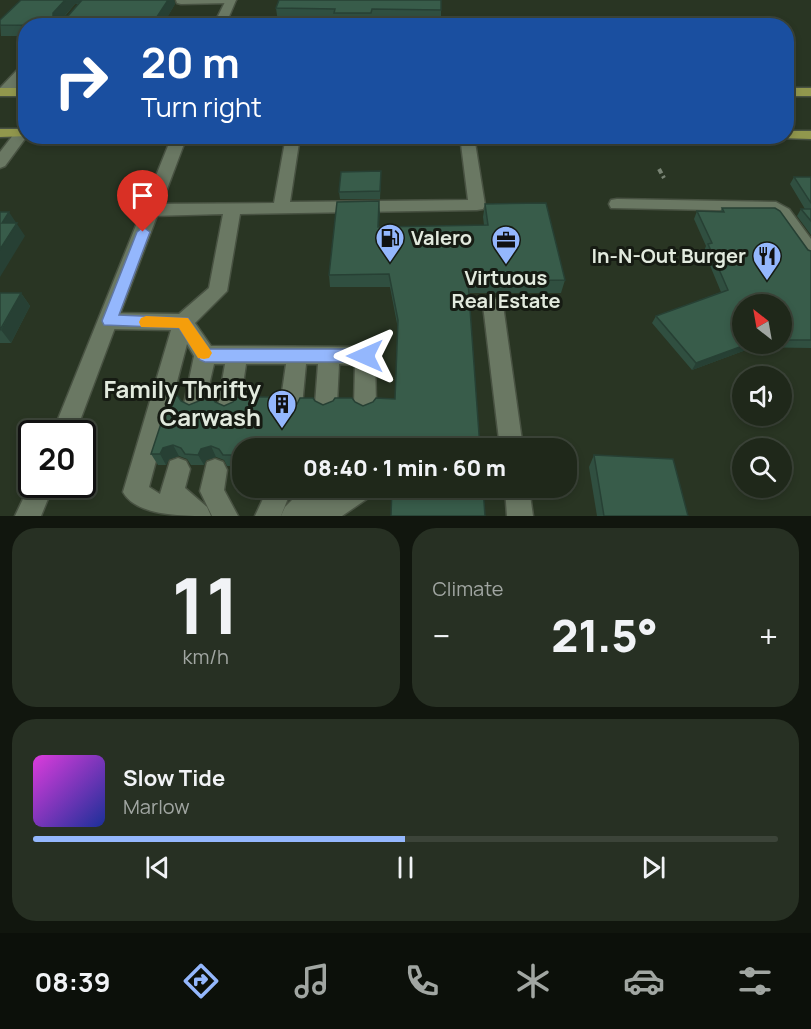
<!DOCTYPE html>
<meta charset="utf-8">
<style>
:root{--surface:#1f281a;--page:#273023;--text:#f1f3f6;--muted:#a1a6a2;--line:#3c4439;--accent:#94b7fd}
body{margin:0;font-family:Manrope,sans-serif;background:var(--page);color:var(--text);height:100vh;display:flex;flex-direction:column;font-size:22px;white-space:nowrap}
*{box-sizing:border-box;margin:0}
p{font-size:20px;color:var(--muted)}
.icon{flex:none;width:33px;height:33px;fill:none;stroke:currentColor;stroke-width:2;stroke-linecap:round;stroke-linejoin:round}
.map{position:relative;height:516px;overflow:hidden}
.side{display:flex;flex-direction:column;gap:12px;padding:12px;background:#11160e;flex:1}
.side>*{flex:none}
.banner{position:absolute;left:18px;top:18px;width:776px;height:126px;border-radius:24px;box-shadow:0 3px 9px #0003,0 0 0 2px var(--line);background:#1a4fa0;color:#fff;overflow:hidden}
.needle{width:39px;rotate:329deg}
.fabs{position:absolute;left:732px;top:294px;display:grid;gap:12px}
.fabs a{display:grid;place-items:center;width:60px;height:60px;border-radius:50%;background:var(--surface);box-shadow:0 3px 9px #0003,0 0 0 2px var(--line);font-size:30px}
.speed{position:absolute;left:18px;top:420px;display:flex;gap:12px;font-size:30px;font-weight:700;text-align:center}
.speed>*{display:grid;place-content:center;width:78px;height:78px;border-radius:50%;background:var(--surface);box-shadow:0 3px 9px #0003,0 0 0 2px var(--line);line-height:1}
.speed .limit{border:3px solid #111;border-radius:9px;background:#fff;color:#111}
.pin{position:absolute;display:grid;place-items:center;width:51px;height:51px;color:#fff;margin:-62px -26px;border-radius:50% 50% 50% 0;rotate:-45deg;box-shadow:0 0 6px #0007}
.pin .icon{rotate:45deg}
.me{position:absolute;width:66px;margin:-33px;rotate:270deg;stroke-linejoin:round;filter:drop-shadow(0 0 4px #0008)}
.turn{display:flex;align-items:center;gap:21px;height:126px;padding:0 24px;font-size:27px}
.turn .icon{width:78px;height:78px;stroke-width:2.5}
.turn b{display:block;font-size:42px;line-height:51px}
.big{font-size:45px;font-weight:800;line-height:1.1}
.side .card{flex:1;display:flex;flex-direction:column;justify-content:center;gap:9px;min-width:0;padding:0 21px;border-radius:24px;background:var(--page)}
.side .dial{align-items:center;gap:0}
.dial b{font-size:78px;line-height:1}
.song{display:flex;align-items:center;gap:18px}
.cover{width:72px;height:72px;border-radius:9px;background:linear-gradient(135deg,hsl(300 70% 55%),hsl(230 70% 35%))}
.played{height:6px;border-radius:3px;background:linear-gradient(90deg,var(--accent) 50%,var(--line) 50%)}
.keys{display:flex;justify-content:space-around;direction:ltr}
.heat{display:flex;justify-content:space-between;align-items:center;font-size:33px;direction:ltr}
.side .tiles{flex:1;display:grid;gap:12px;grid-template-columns:1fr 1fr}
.card:last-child{grid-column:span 2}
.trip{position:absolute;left:232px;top:438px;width:345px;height:60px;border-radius:24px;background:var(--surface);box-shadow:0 3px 9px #0003,0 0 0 2px var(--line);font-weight:800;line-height:60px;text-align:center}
.tab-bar{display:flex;height:96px;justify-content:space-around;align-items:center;background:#0c100a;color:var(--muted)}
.tab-bar .icon{width:42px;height:42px}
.tab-bar .on{color:var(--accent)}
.tab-bar b{font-size:27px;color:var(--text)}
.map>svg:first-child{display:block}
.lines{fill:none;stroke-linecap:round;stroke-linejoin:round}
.lane-casing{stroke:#485242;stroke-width:3}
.street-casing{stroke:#485242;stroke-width:3}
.primary-casing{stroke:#485242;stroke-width:3}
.path{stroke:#798474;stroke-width:4;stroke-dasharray:5 3;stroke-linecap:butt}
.lane{fill:#6a7863;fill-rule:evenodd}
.street{fill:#6a7863;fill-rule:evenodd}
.primary{fill:#91974d;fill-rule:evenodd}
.wall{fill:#304f40;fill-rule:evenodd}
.shaded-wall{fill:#274034}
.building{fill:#385c4a;stroke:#274034;stroke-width:1.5}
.route{fill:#94b7fd;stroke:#6077a4;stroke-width:1.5}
.slow{fill:#f59e0b}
.labels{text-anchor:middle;stroke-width:6;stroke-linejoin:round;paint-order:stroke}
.poi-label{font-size:20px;font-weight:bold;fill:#e2eade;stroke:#161b13;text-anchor:start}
.near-poi-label{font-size:24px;font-weight:bold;fill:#e2eade;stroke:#161b13;text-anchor:end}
</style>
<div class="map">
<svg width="811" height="516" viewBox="0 0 811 516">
<rect width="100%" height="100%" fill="#293523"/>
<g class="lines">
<g class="lane-casing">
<g id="lane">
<path d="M176,0h60l-5,3 -50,1 -4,-1z"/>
<path d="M26,65v12l-17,18h-9v-7l21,-22z"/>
<path d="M22,129l4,1 1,6 -22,30 -5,2v-16l17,-22z"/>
<path d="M286,136h14l-10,66 178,-2 -8,-64h14l11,69 -2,4 -6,1 -237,4 -13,77 -32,32 16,23 154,1 7,3 3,6 1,49 -3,7 -8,3 -8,-3 -3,-7 1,-40 -16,-1 -2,40 -3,7 -8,3 -8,-3 -3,-7 3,-40h-12l-4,42 -3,7 -8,3 -8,-3 -3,-7 6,-42h-40l-6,41 -3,7 -8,3 -8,-3 -3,-7 7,-41h-11l-11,47 -8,3 -8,-3 -3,-7 10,-48 -7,-12 -38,143 11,7 10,-33 8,-3 8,3 4,8 -5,19 22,19 4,9c-29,0 -75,0 -88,-24l48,-162 -62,-1 -7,-2 -3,-6 3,-6 7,-2 70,1 30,-26 14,-74 -71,2 -6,-2 -2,-4 2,-4 6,-2 122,-1z"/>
<path d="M617,199l159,3 13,7 22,30v19l-6,-2 -28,-39 -10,-6 -156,-3 -2,-4 2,-4z"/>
<path d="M493,298l7,2 3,5 20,143h-23l-17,-143 3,-5z"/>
<path d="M215,459l8,3 4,8 -3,20 14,26h-26l-12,-25 7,-29z"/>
<path d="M268,488h24l-11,28h-26z"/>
<path d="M304,488h28l-3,7 12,-7h33l-3,8 -29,20h-61l4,-9z"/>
<path d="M505,488h24l4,28h-26z"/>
</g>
</g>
<g class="street-casing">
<g id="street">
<path d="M226,0h10l-11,26h-12z"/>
<path d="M172,136h15l-112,298h-23z"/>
<path d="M32,480v4h22l-13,32h-26z"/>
</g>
</g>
<g class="primary-casing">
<g id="primary">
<rect x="0" y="88" width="26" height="8"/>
<rect x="786" y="88" width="25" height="8"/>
<path d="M0,129h26v7h3l-29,1z"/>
<path d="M786,131h25v8l-30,-1 -1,-2h6z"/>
</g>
</g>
<path class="path" d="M659,169l5,9"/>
<use href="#lane" class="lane"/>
<use href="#street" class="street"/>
<use href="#primary" class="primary"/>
</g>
<g class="wall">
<path d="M21,0h153l1,4 -13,22h-136v10h-25l-1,-16zM75,4h4l-11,12h-3z"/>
<path d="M276,8l165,2v15l-68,-1 -1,2h-37v-2l-57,-1z"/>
<path d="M794,177h17v58l-14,-19 4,-7h4l-15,-25z"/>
<path d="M381,179l-1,20h-40l-1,-7z"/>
<path d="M379,201v26l105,-2 -1,-8 2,-13 80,76 -4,13h-92l11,155h-237v18h-16l-3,-6 -8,-3 -10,3 -2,5h-13l-4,-6 -8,-3 -10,3 -3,6h-8l-7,-11 30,-53 8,4 26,-3 9,4 55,-2 8,3 28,-6 8,4 32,-3 8,4 32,-7 3,-70 -8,-42h-60l-1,-12z"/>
<path d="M722,208l89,43v97l-57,-1 -62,23 -40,-47 4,-7 65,-24 -17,-41 2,-5 -12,-27 3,-8 23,1zM782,304v40h-40z"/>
<path d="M0,293h21l9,13 -19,37h-11z"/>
<path d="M594,455l94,61h-91l-8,-49z"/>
</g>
<g class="shaded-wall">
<path d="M65,0h16l1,3 -7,1 -18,20 -4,-8v-3z"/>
<path d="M168,0h6l1,4 -13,22h-11z"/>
<path d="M379,201l1,13 -2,26v-13z"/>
<path d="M9,212l16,24 -25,41v-28l2,-26z"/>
<path d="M21,293l9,13 -19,37 -10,-13z"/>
<path d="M748,344h8l-2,3 -62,23 4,-7z"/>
<path d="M173,445l6,11 -10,3 -3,6 -6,-11 3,-6z"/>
<path d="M211,446l5,11 -10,3 -2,5 -6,-10 3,-6z"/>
</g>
<g class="building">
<path d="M21,0h44l-12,13v3h15l14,-16h86l-17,26 -151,-1v-5z"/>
<path d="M279,0h162v10l-69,-1 -1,4h-37l1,-4 -59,-1z"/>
<path d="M381,171l-1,20 -41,1 2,-20z"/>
<path d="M794,177h17v26z"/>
<path d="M379,201l-1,26 110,-2 -3,-21 61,-1 19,77 -97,1 12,167h-237v7h-20l-4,-6 -8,-3 -10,3 -3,6 -13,-1 -4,-6 -8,-3 -10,3 -3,6h-9l19,-58h8l3,5 8,4 10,-4 2,-4h11l3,5 9,4 9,-4 4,-5h39l3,7 8,3 10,-3 3,-6h13l2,3 8,4 10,-4 2,-3h17l3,4 8,4 10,-4 3,-4 19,1 3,-79 -9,-46 -60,1 8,-73z"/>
<path d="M722,208h53l5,3 28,39 3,1v89h-29v-36h-40v40h6l-52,19 -40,-47 72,-26 -20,-46 4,-1 -15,-32 27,1z"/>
<path d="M801,209h10v12z"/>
<path d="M0,212h9l-7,11h15l-17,26z"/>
<path d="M0,293h21l-21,37z"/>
<path d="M594,455l79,4 15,57h-84z"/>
<path d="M392,488h91l2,28h-94z"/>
</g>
<path class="route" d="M143,227l7,5 -31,83 69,3 21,31h156l5,2 3,5 -3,5 -5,1h-160l-5,-2 -21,-32 -75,-3 -2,-4 35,-89z"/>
<path class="slow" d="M146,316l42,2 21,30 3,5 -3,5 -5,1 -6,-1 -19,-30 -38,-1 -2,-5 2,-4z"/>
<defs>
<g id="fuel-pin" transform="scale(1.5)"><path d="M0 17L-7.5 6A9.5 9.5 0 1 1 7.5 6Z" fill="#94b7fd" stroke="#161b13"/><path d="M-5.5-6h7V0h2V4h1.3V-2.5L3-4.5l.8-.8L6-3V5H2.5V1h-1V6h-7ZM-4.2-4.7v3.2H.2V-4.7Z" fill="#111"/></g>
<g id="office-pin" transform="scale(1.5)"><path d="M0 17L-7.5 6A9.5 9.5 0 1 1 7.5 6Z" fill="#94b7fd" stroke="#161b13"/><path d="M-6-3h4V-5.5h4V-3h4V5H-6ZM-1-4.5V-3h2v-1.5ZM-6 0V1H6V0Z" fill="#111"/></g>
<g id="restaurant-pin" transform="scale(1.5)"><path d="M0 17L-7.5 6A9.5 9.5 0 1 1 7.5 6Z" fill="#94b7fd" stroke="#161b13"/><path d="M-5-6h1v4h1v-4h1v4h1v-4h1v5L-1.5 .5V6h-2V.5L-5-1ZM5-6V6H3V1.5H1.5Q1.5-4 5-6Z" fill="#111"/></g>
<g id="building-pin" transform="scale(1.5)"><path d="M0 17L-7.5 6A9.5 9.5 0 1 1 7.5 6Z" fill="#94b7fd" stroke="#161b13"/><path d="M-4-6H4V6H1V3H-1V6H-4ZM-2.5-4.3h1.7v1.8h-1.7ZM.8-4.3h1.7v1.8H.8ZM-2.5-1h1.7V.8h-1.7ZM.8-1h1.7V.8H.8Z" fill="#111"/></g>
</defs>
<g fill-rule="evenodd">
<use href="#fuel-pin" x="390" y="238"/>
<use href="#office-pin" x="506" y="240"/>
<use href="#restaurant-pin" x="767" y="256"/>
<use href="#building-pin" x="282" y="404"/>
</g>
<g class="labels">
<g class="poi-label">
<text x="411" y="245">Valero</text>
<text x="746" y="263" text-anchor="end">In-N-Out Burger</text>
<text x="506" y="285" text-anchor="middle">Virtuous<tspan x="506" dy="23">Real Estate</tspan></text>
</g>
<g class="near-poi-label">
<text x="261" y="398">Family Thrifty<tspan x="261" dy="28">Carwash</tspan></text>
</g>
</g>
</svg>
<div class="fabs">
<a><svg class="needle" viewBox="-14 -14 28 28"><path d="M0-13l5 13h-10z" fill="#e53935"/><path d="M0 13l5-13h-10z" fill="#a1a6a2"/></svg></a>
<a><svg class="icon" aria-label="sound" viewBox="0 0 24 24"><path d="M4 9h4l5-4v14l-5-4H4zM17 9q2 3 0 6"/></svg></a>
<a><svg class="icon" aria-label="search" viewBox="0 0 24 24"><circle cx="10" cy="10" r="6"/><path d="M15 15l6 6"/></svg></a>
</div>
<div class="speed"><div class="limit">20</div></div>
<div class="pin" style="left:143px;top:232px;background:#d93025"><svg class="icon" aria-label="arrive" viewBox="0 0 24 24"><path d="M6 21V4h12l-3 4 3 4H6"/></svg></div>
<svg class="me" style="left:365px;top:356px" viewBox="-20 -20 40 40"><path d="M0-17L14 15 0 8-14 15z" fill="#94b7fd" stroke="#fff" stroke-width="4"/></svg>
<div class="trip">08:40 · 1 min · 60 m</div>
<div class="banner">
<div class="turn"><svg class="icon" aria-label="right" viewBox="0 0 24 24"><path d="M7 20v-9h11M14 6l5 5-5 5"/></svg><div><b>20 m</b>Turn right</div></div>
</div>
</div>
<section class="side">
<div class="tiles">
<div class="card dial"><b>11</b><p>km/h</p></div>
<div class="card"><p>Climate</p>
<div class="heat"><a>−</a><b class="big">21.5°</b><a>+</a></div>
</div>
<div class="card">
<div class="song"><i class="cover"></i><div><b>Slow Tide</b><p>Marlow</p></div></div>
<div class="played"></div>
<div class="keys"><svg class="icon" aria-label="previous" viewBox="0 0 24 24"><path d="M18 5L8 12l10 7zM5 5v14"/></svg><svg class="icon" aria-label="pause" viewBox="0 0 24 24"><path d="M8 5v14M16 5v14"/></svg><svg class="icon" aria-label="next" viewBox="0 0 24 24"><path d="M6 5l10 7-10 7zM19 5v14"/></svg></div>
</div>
</div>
</section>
<nav class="tab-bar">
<b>08:39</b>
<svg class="icon on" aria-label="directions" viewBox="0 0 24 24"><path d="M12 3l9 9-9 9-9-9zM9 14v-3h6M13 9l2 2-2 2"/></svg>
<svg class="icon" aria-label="music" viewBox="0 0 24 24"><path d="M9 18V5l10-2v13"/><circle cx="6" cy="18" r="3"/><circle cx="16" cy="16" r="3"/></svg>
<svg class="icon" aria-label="phone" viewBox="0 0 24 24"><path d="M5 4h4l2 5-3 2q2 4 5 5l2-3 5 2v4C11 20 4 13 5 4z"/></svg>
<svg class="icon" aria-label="climate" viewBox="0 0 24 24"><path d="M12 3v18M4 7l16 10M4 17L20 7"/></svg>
<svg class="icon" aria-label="car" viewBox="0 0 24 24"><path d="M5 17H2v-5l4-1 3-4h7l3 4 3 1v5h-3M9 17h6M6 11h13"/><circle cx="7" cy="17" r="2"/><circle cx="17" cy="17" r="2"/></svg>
<svg class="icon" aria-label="filters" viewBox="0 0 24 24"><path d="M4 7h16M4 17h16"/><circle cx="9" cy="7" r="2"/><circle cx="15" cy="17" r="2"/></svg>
</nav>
